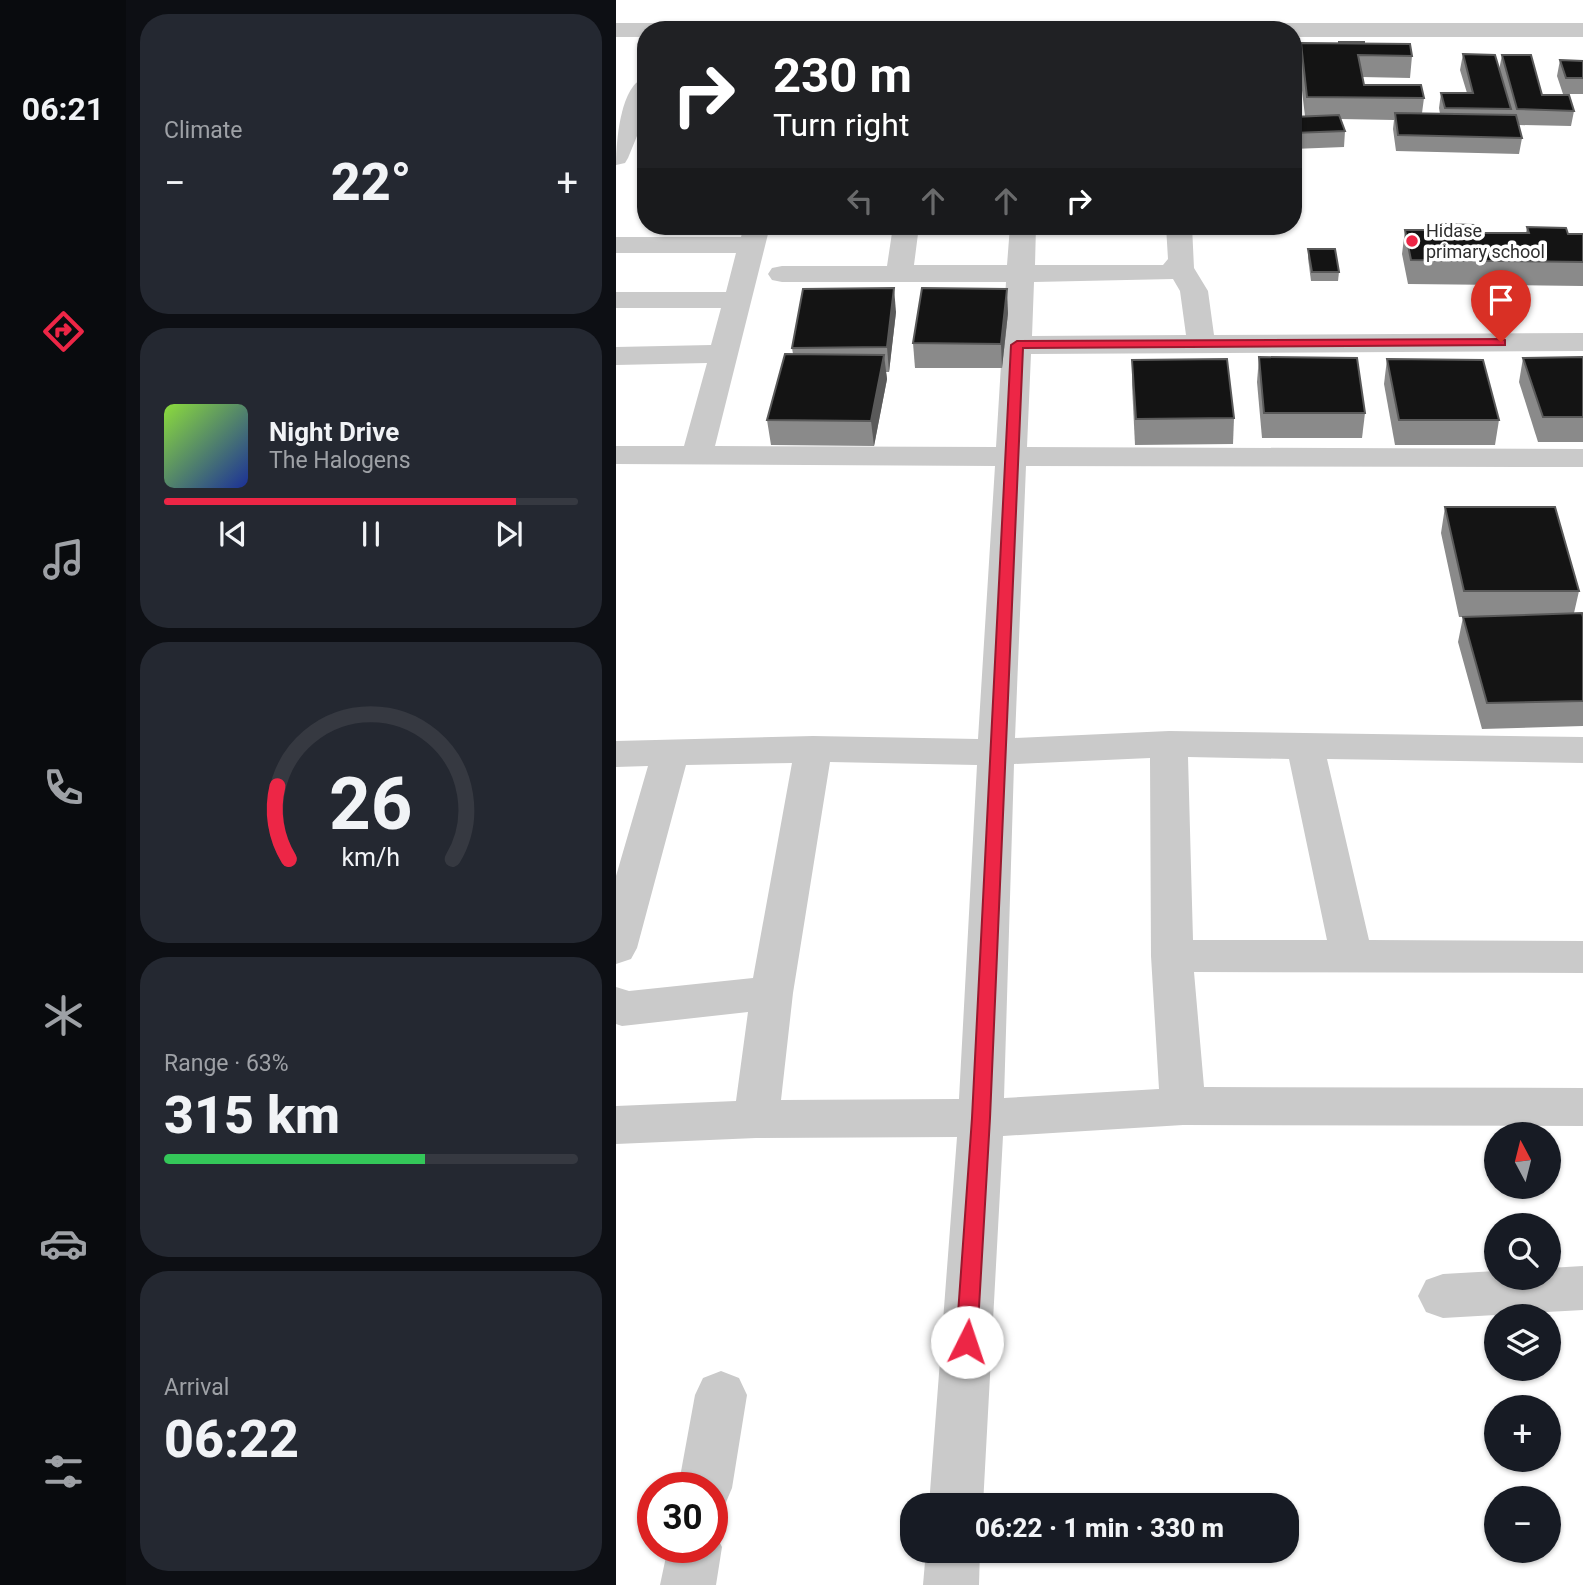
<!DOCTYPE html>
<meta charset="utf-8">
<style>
:root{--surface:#171b24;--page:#242831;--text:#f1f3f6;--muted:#9ea1a6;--line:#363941;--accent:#ed2646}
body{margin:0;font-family:Roboto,sans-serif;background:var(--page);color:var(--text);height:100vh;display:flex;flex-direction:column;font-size:26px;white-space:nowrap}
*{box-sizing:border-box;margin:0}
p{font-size:23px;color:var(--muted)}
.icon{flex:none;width:38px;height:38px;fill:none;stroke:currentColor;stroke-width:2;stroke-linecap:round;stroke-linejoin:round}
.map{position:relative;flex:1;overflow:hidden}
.panel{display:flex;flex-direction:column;gap:14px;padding:14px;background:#0d0f14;width:490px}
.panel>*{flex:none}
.banner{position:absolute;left:21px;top:21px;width:665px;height:214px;border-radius:28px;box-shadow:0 2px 5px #0004;background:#202124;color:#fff;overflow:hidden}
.needle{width:46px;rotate:353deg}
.tools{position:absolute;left:868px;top:1122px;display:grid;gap:14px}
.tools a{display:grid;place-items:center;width:77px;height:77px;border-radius:50%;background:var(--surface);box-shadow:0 2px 5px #0004;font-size:35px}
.speed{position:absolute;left:21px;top:1472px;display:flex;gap:14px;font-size:35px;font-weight:700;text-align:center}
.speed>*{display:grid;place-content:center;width:91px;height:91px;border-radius:50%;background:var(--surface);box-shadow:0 2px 5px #0004;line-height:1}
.speed .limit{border:10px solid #d22;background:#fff;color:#111}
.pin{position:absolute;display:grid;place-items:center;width:60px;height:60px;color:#fff;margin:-72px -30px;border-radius:50% 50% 50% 0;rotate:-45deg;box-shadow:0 0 7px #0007}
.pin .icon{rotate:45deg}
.me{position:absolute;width:77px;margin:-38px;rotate:4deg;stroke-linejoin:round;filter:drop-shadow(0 0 5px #0008)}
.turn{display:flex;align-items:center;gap:24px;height:147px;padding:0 21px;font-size:32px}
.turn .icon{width:91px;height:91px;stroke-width:2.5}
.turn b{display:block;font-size:49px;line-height:60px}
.lanes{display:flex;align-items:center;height:66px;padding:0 21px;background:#0003;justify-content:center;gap:35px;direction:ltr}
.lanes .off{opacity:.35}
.big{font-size:52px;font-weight:800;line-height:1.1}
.panel .card{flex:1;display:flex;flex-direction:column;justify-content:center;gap:10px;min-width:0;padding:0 24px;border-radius:28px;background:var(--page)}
.panel .dial{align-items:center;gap:0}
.dial svg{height:182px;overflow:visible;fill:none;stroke:var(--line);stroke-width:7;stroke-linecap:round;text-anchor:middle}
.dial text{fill:var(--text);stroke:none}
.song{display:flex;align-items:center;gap:21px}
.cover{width:84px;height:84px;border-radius:10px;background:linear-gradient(135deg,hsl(90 70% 55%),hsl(230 70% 35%))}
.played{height:7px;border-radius:4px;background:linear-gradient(90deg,var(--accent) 85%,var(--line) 85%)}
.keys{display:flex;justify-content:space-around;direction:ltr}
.heat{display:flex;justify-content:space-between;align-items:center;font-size:38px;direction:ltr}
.charge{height:10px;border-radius:5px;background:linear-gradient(90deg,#34c759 63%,var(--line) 0)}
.trip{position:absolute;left:284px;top:1493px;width:399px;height:70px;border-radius:28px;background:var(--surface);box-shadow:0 2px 5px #0004;font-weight:800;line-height:70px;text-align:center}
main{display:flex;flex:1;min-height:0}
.tabs{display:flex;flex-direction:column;width:126px;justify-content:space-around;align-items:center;background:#090b0e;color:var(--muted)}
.tabs .icon{width:49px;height:49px}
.tabs .active{color:var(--accent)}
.tabs b{font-size:32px;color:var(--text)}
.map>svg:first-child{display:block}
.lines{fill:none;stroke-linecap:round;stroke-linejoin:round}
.minor{fill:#cacaca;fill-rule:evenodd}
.wall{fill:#8a8a8a}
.shaded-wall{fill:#5a5a5a}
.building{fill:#141414;stroke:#5a5a5a;stroke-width:2}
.route{fill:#ed2646;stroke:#9a192e;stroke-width:2}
.poi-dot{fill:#ed2646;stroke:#fff;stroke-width:2.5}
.labels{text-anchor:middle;stroke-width:7;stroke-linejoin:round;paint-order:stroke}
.far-poi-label{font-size:18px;fill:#2d2d2d;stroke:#fff;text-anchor:start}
</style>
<main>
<nav class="tabs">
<b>06:21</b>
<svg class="icon active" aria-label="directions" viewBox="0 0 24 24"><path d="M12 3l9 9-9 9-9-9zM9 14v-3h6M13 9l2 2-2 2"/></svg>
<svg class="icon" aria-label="music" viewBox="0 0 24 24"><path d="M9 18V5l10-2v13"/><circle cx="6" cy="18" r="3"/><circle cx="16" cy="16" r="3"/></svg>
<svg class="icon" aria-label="phone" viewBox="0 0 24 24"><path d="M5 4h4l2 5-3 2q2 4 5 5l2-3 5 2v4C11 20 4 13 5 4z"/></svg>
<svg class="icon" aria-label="climate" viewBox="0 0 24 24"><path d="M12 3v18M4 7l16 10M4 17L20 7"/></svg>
<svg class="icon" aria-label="car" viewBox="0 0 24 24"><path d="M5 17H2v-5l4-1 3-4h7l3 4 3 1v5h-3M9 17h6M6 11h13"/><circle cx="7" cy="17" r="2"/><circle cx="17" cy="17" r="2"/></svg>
<svg class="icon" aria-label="filters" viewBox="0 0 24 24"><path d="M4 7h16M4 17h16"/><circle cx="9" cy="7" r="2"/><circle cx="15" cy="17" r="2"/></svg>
</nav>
<section class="panel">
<div class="card"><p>Climate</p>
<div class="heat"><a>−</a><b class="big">22°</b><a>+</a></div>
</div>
<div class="card">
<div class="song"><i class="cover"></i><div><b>Night Drive</b><p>The Halogens</p></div></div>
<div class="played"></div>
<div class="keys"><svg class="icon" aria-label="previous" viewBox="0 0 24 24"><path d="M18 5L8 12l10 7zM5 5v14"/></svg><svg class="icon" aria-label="pause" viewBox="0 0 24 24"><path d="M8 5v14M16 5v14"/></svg><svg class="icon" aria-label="next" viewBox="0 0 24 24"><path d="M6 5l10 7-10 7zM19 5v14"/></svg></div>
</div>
<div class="card dial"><svg viewBox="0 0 100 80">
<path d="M14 69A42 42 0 1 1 86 69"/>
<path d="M14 69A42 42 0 0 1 9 37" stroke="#ed2646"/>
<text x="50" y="56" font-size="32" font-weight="700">26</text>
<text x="50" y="72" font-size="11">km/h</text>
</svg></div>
<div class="card"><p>Range · 63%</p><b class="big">315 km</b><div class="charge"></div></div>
<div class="card"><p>Arrival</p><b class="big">06:22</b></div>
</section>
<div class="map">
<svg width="967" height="1585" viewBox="0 0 967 1585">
<rect width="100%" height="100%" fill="#fff"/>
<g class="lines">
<g class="minor">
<path d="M0,23h967v14h-290v-7h-647v7h-30z"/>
<path d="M30,77v37l-18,44 -3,5 -9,2c0,-22 4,-81 30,-88z"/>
<path d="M128,226h26l-55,220 281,1 10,-165h-224l-10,-2 -4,-6 4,-6 10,-2h105l6,-40h26l-5,39h93l3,-39h26l-1,39h128l5,-6 -2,-33h26l2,42 14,23 6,44 369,-2v18l-552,3 -4,93 556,2v18l-557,-1 -11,272 154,-7 414,6v26l-256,-4 42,181 214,1v32l-389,-1 10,115 379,1v38l-400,-1 -180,11 -20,369h-54l28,-368 -201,1 -140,6v-38l120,-5 12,-89 -126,14 -6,-2v-37l13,4 124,-13 39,-215 -106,2 -49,183 -6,11 -15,5v-88l32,-110 -32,1v-26l197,-5 165,3 17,-273 -379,-2v-18h68l23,-83 -91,2v-18l95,-2 10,-37h-105v-16h110l10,-39h-120v-16h125zM557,279l7,12 6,44 -154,1 2,-54zM572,757l101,2 38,181h-134zM534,758l1,198 8,133 -155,9 10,-334zM214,762l147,3 -18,334 -178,1 12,-107z"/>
<path d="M967,1266v44l-140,8 -17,-6 -8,-16 8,-16 17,-6 53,-3v7h53v-10z"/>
<path d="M105,1371l18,7 8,17 -15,93 -8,19 -12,4v-23h-34l17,-93 8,-17z"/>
<path d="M96,1527l10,20 -6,38h-56l8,-38h44z"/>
<path d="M310,1550h54l-1,35h-56z"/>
</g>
</g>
<g class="wall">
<path d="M685,43l63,1 48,12 -2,22 -48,-1 2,8 60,13 -2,15 18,1 -1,-6 2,-15h26l-7,-23 3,-16 36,16 3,-15 40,40 32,16 -3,15 -52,-1 3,13 -3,16 -123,-3 -3,-22 1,-9 -53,-1 4,12 -1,16 -51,2v-32l12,-1 -6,-51z"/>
<path d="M944,60l23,1v33h-20l-6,-18z"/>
<path d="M823,224l37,9h50l1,-6 41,7h15v52l-175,-2 -6,-30 3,-24h33z"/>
<path d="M692,249l31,23 -1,9h-27l-3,-23z"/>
<path d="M280,312l-7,60h-3l1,7 -13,67 -103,-1 -4,-25 26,-66 -1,-6z"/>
<path d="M392,313l-6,55h-87l-2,-25z"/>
<path d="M643,357l106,56 -3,25h-100l-5,-56z"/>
<path d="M967,357v85h-45l-19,-60 4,-24z"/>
<path d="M771,359l112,61 -4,25h-100l-11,-61z"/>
<path d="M516,360l102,58 -1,26 -98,1 -3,-60z"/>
<path d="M829,507l134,84 -5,22 9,4v109l-101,3 -24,-87 5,-25h-4l-18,-84z"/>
</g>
<g class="shaded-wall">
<path d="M278,288l2,24 -7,60 -2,-25z"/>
<path d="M391,289l1,24 -6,55 -1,-24z"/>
<path d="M268,355l3,24 -13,67 -3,-25z"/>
</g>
<g class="building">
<path d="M723,42h25v2l-25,-1z"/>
<path d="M685,43l109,1 2,12 -54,-1 6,30h57l3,13 -117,-1z"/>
<path d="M847,54l32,1 16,54 -66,-1 -4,-15h32z"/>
<path d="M886,55h29l11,40h27l5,16 -57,-2z"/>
<path d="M944,60l23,1v17h-17z"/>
<path d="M779,113l121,2 6,23 -124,-3z"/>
<path d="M723,115l6,16 -52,2v-16z"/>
<path d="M823,224l35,1 2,8h53l-2,-6 39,1 2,6h15v28l-172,-2 -6,-30h36z"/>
<path d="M692,249h27l4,23h-27z"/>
<path d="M278,288l-7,59 -95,1 11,-59z"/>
<path d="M306,288l85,1 -6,55 -88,-1z"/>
<path d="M169,354l99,1 -13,66 -104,-1z"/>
<path d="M643,357l98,1 8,55h-101z"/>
<path d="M967,357v60h-40l-20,-59z"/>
<path d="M611,359l7,59 -98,1 -4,-59z"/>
<path d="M771,359l96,1 16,60h-100z"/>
<path d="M829,507h110l24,84h-115z"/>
<path d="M966,613l1,4v84l-96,2 -24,-86z"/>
</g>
<path class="route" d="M885,339l4,1v5l-482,3 -33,770 -13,224 -3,6 -7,3 -7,-3 -4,-6 16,-224 39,-773 6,-4z"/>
<circle class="poi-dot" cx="796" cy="241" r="7"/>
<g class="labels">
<g class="far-poi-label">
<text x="810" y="237">Hidase<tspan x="810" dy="21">primary school</tspan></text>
</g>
</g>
</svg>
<div class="tools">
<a><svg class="needle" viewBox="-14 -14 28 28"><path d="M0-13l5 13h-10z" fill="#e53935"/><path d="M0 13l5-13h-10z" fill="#9ea1a6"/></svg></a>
<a><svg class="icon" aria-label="search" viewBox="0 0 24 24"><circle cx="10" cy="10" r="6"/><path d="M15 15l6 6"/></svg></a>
<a><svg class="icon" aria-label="layers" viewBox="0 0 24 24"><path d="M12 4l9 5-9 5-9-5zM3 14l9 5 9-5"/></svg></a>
<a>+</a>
<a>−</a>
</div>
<div class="speed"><div class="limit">30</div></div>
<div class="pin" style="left:885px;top:342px;background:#d93025"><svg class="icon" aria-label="arrive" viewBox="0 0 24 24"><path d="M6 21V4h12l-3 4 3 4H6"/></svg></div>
<svg class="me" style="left:351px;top:1342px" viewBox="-20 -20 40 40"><circle r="19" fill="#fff"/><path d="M0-13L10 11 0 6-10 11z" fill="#ed2646"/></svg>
<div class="trip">06:22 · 1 min · 330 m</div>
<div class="banner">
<div class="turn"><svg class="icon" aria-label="right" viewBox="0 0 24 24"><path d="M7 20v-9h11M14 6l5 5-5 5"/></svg><div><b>230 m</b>Turn right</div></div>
<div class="lanes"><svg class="icon off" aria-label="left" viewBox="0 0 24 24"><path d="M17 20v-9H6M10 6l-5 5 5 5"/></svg><svg class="icon off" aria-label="ahead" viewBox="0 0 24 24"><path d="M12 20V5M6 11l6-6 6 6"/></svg><svg class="icon off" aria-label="ahead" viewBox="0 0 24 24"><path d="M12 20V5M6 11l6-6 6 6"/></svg><svg class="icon" aria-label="right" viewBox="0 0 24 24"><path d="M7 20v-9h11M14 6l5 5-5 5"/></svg></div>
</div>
</div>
</main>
